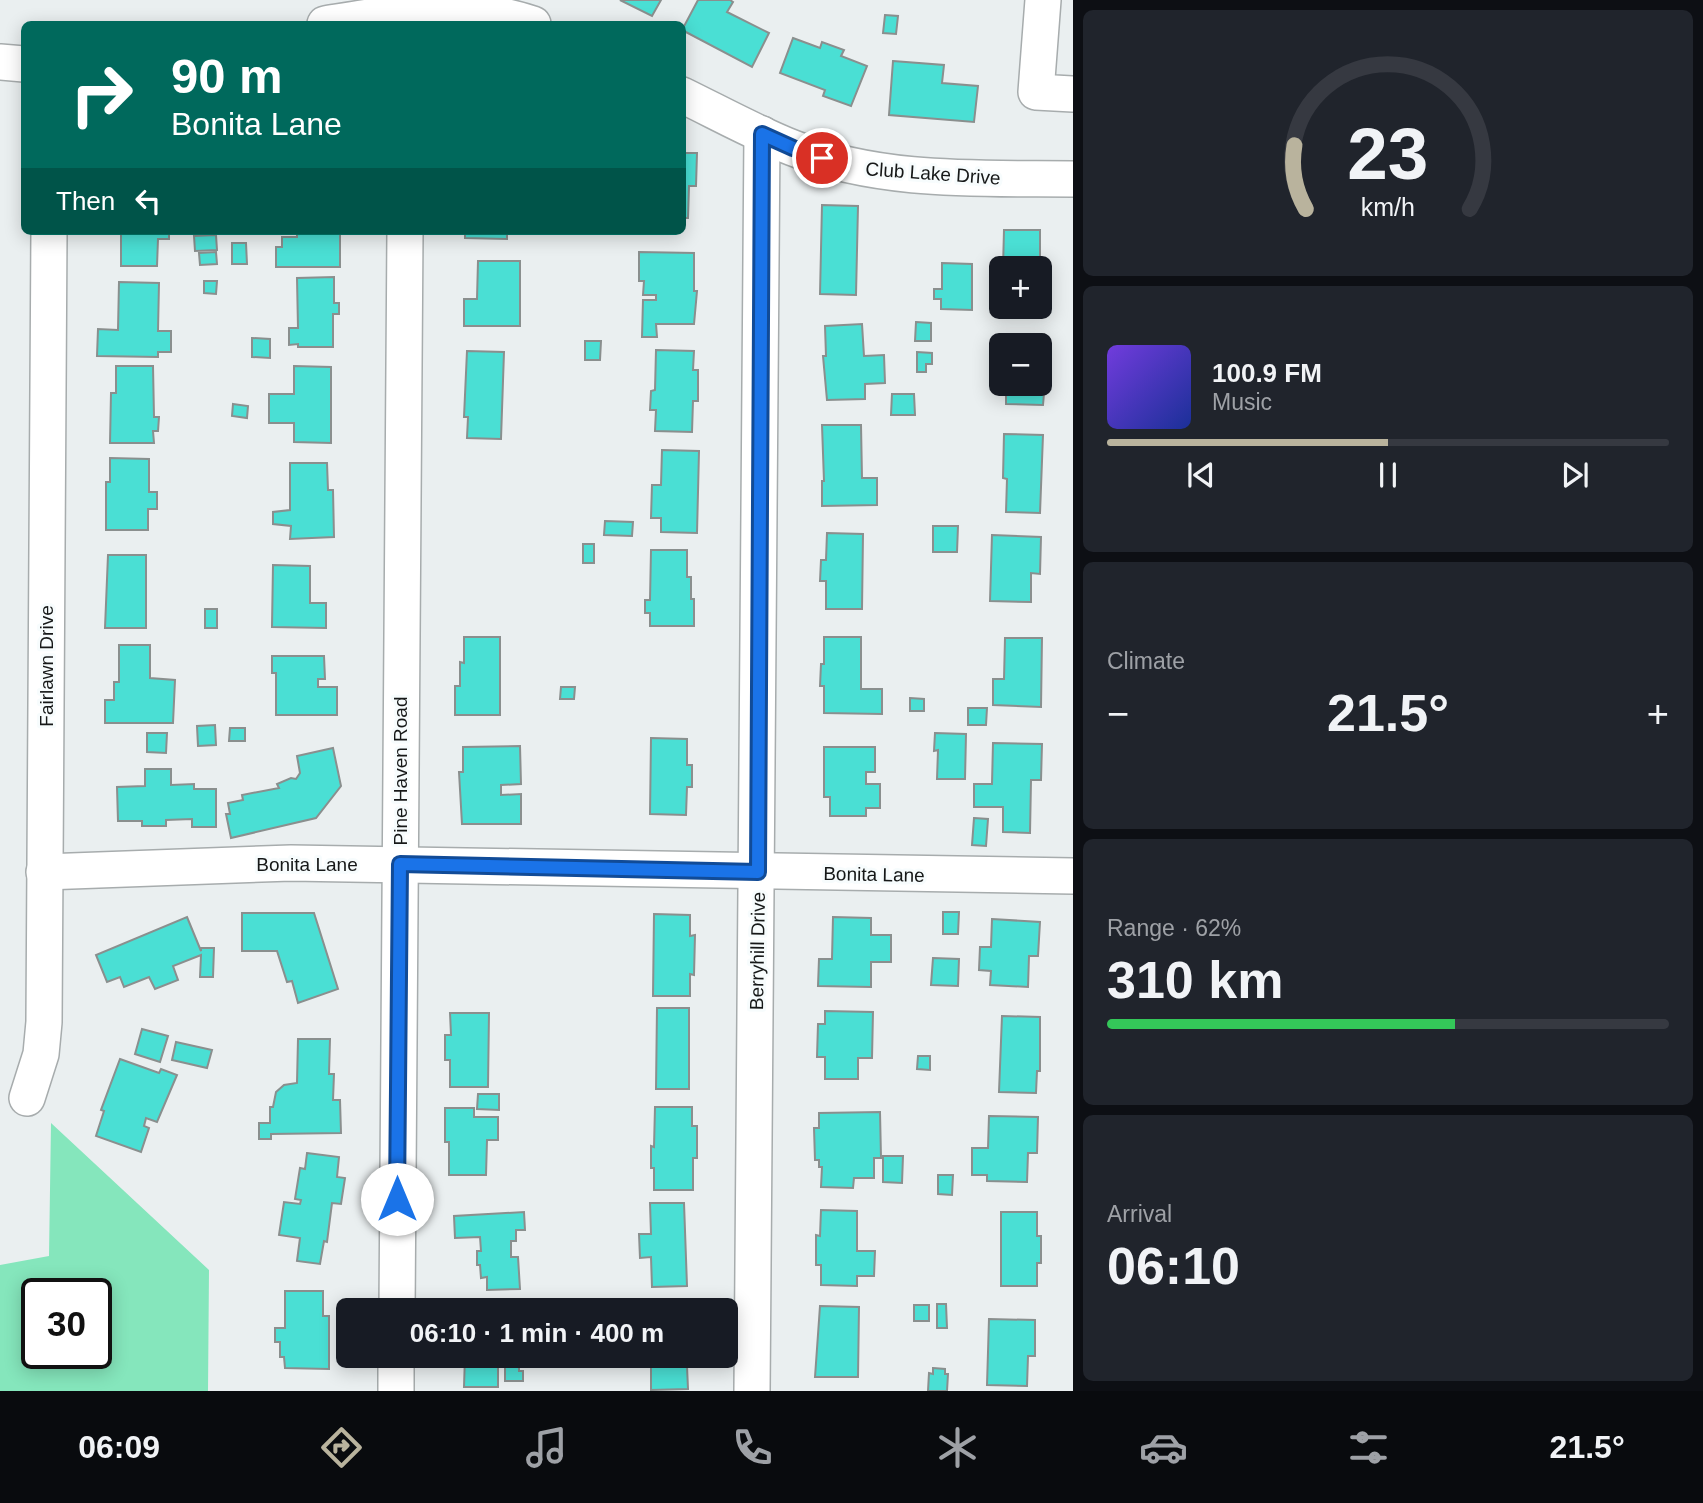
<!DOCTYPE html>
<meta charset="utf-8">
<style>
:root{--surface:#171b24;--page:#20242c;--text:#f1f3f6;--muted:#9ea1a6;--line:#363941;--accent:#b9b39d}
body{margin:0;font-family:Helvetica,sans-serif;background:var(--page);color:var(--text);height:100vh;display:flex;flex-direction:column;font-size:26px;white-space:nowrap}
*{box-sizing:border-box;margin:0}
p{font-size:23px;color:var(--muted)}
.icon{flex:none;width:38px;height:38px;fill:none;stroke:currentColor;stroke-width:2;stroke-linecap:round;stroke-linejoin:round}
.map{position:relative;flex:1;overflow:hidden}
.panel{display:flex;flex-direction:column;gap:10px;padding:10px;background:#0d0f14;width:630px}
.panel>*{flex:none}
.guide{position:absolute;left:21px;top:21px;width:665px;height:214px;border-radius:10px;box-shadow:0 4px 18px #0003;background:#00695c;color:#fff;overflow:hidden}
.buttons{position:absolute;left:989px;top:256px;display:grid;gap:14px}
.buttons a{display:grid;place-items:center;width:63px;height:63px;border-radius:10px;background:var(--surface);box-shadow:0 4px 18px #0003;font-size:35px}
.speed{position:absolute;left:21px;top:1278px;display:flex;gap:14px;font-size:35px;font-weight:700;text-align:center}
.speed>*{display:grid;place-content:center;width:91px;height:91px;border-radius:50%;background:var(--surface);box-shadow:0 4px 18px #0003;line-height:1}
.speed .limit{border:4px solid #111;border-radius:10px;background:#fff;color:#111}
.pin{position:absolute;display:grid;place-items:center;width:60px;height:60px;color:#fff;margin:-30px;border:4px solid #fff;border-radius:50%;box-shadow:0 2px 7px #0007}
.me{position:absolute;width:77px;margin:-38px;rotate:0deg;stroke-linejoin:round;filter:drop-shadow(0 0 5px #0008)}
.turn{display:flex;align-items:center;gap:24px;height:147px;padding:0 35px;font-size:32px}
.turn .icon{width:91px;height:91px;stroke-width:2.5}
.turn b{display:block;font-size:49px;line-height:60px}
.then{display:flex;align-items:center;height:66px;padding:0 35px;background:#0003;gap:14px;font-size:26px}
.big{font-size:52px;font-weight:700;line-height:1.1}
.panel .card{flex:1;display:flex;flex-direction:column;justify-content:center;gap:10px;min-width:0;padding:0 24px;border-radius:10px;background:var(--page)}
.panel .dial{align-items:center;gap:0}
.dial svg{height:182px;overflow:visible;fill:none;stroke:var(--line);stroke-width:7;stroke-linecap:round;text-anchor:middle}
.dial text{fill:var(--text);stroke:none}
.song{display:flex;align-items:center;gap:21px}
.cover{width:84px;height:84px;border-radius:10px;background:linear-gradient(135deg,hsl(260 70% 55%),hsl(230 70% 35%))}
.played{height:7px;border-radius:4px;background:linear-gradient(90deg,var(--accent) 50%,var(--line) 50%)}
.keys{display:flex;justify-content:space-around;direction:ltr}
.heat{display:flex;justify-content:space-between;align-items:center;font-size:38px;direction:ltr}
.charge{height:10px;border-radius:5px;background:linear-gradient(90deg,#34c759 62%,var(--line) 0)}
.trip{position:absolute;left:336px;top:1298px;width:402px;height:70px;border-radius:10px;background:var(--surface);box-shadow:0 4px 18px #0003;font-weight:700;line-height:70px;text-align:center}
.tab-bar{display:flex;height:112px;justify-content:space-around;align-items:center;background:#090b0e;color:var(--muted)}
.tab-bar .icon{width:49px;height:49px}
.tab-bar .active{color:var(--accent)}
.tab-bar b{font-size:32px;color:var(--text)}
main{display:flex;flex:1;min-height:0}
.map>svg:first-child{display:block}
.green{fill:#85e6bc;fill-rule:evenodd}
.building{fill:#4adfd4;stroke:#8a8f8e;stroke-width:2}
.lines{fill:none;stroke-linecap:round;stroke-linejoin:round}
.minor-casing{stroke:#a7acad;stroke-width:38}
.minor{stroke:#fff;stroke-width:35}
.route-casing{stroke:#114b97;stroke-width:18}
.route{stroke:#1a73e8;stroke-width:12}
.labels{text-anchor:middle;stroke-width:6;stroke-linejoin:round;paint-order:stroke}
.street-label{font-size:19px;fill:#161818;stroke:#f7fcfd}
</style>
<main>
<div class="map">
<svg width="1073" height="1391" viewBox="0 0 1073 1391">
<rect width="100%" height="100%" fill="#eaeff0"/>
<path class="green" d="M51,1123l158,147 -1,121h-208v-126l49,-9zM37,1293h59v60h-59z"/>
<g class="building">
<path d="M620,0h41l-9,16z"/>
<path d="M698,0h32l3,2 -6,10 42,21 -17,34 -70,-37z"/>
<path d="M885,15l13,1 -2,18 -13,-1z"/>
<path d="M793,38l27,10 2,-6 22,8 -3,6 26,10 -16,40 -28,-10 2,-6 -45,-17z"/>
<path d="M893,61l51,4 -2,18 36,3 -4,36 -85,-7z"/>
<path d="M682,153h15l-1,33h-7l-1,32h-6z"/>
<path d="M822,205l36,1 -2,89 -36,-1z"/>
<path d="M1004,230h36v28h4v46h-4v-36h-37z"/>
<path d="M121,231h48v8h-11l-1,27h-36z"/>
<path d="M297,231h43v36h-64v-20h6v-10h15z"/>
<path d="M465,231h42v8l-42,-1z"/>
<path d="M216,235l1,15 -22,1 -1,-15z"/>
<path d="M232,243h14l1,21h-15z"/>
<path d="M216,252l1,12 -17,1 -1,-12z"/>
<path d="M639,252l55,1v38h3l-3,33h-38l1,13h-15l1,-37h13v-5h-13l1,-14h-5z"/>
<path d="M478,261h42v65h-56v-27h13z"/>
<path d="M942,263l30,1v46l-31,-1v-10h-7v-10h8z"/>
<path d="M334,277v26h5v11h-6v33h-35v-3l-9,1v-17h9l-1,-50z"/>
<path d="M204,281h13l-1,13 -12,-1z"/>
<path d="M119,282l40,1 -1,48h13v21h-13v5l-61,-1 1,-27 20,1z"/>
<path d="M916,322l15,1v18h-16z"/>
<path d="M862,324l2,32 20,-1 1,28 -20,1v15l-38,1 -4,-44h3l-1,-30z"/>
<path d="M1007,334h37v25h3l-4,46 -37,-1v-21h34v-38h-33z"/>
<path d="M252,338l18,1v19l-18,-1z"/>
<path d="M585,341h16l-1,19h-15z"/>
<path d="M656,350l38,1 -1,19h5v31h-5l-1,31 -37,-1 1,-21h-6l1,-19 4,-1z"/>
<path d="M467,351l37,1 -3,87 -34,-1 1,-21h-4z"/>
<path d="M917,352l15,1v11h-6v8h-9z"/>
<path d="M116,366h37l1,51h5l-1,14h-5l1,12h-44l1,-50h5z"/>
<path d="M294,366l37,1v76l-37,-1v-19h-25v-29h25z"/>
<path d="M892,394h22l1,21h-24z"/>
<path d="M233,404l15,2 -1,12 -15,-2z"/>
<path d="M822,425h39l1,53h15v27l-55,1v-25h2z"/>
<path d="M1004,434l39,1 -3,78 -34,-1 1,-33 -4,-1z"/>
<path d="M662,450l37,1 -2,82 -36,-1v-14h-10l1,-33h9z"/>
<path d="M110,458l39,1v33h8v17h-9v21h-42v-48h4z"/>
<path d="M290,463h37l1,27h5l1,47 -44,2 1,-13 -18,-2v-12l17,-2z"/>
<path d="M605,521l28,1 -1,14 -28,-1z"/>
<path d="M933,526h25l-1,26h-24z"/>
<path d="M827,533l36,1 -1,75h-36v-28h-6l1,-21h5z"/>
<path d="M992,535l49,2 -1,37 -9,-1v29l-41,-1z"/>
<rect x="583" y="544" width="11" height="19"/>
<path d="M651,550h36v27h4v22h3v27h-44v-13h-5v-13h5z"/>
<path d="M108,555h38v73h-41z"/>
<path d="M273,565l37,1v37h16v25l-54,-1z"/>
<rect x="205" y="609" width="12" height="19"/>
<path d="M464,637h36v78h-45v-29h5v-24l4,1z"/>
<path d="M824,637h37v52h21v25l-58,-1v-27h-4l1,-22h3z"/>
<path d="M1005,638h37l-1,69 -48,-2v-26h11z"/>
<path d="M119,645h31v33l25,2 -2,43h-68v-23h9v-18h5z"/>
<path d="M272,656h52l1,23h-7v8h19v28h-61v-42h-4z"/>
<path d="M561,687h14l-1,12h-14z"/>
<path d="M910,698l14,1v12h-14z"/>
<path d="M968,708h19l-1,17h-18z"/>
<path d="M215,725l1,20 -18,1 -1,-20z"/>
<path d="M230,728h15v13h-16z"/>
<path d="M147,733h20l-1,20 -19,-1z"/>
<path d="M935,733l31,1 -1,45h-28l1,-29 -4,1z"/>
<path d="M651,738l36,1v26h5v22h-5l-1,28 -36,-1z"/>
<path d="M993,743l49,1 -1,36h-10l-1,53 -27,-1v-25h-29v-23h18z"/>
<path d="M520,746l1,38 -20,1v10l20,-1v30h-59l-3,-52h4v-25z"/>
<path d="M824,747h51v25h-9v12h14v24h-14v8h-36v-19h-6z"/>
<path d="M333,748l8,38 -25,32 -85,20 -5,-24h4l-2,-11 15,-3 -1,-5 37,-7 -2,-4 14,-6 5,1 4,-6 -3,-17z"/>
<path d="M145,769h26v16l23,-1v5h22v38h-24v-8l-26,1v6h-24v-5h-24l-1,-34 28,-1z"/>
<path d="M974,818l14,1 -2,27 -14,-1z"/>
<path d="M943,912h16l-1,22h-15z"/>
<path d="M242,913h72l24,76 -40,14 -6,-22 -5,1 -10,-31h-35z"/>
<path d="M654,914l36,1v21l5,-1 -1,40 -4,-1v22h-37z"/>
<path d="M187,917l14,34v-3h13l-1,29h-13l1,-22 -28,11 5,14 -23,9 -6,-12 -25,10 -4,-10 -13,5 -11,-27z"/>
<path d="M833,917l38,1v17h20v27h-20v25l-53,-1 1,-27h13z"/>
<path d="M992,919l48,3 -2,34h-9l-1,31 -38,-2 1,-14 -12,-1 1,-23h11z"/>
<path d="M933,958l26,1 -1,27 -27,-1z"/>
<path d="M657,1008h32v81h-33z"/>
<path d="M825,1011l48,1 -1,46h-14v21h-33v-22h-8l1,-33h7z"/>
<path d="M450,1013h39l-1,74h-38v-27h-5v-25h6z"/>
<path d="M1002,1016l38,1v54h-3l-1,22 -37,-1z"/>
<path d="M142,1029l26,7 -8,26 -25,-8z"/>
<path d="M298,1039h32l-1,35h5l-1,26h7l1,33 -70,1v5h-12v-16h11v-16h3l3,-15 8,-7 13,-2z"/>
<path d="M176,1042l36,8 -5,18 -35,-8z"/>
<path d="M918,1056h12v14l-13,-1z"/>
<path d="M120,1059l39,14 2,-4 16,6 -20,47 -11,-4 -2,8 5,2 -8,24 -45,-16 8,-25 -3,-1z"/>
<path d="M478,1094h21v16l-22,-1z"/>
<path d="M655,1107h37v19h5v32h-4v32h-39v-22h-3v-22l3,1z"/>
<path d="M445,1108h29v9h24v23h-11l-1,35h-37v-33h-4z"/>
<path d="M880,1112l1,46h-7v20h-20l-1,10 -32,-1 1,-20h-3v-7h-4l-1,-32h5v-15z"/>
<path d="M989,1116l49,1 -1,36h-9l-1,29 -40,-1v-6h-15v-27h16z"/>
<path d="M307,1153l32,4 -2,20 8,1 -4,26 -9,-1 -5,39 -3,-1 -4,23 -23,-3 3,-23 -21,-3 5,-33 16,2 1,-4 -6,-1 5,-31 5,1z"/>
<path d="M883,1156h20l-1,27 -19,-1z"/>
<path d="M938,1175h15l-1,20 -14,-1z"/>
<path d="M650,1203h34l3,83 -35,1 -1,-30 -11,1 -1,-24h12z"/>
<path d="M821,1210l36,1v40h18l-1,25h-17v10l-36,-1v-20h-5v-30l4,1z"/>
<path d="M524,1212l1,18h-9v11h-5v16h7l2,32 -33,1v-13l-6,1 -1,-13h-3v-14h4l-1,-14 -25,1 -1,-22z"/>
<path d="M1001,1212h36v24h4v27h-4v23h-36z"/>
<path d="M285,1291h38v25h6v53l-44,-1 -1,-11h-4v-15h-5v-14h10z"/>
<rect x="466" y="1302" width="33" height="9"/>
<path d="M937,1304h9l1,24h-10z"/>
<rect x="914" y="1305" width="15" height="16"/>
<path d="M820,1306l39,1 -1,70h-43z"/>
<path d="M689,1307v4h-51v-3z"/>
<path d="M989,1319l46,1v36h-7l-1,30 -40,-1z"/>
<path d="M465,1356h49v4h5v11h4v10h-18v-18h-7v24h-34z"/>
<path d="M651,1356h39v10h-3l1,23 -37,1z"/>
<path d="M933,1368l12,1v5h3l-1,17h-19l1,-18 4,1z"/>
</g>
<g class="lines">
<g class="minor-casing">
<g id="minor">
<path d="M1043,0l-7,92 37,2"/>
<path d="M325,24c74,-12 135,-24 208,0"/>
<path d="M0,62l24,2"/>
<path d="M682,95c37,18 73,38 111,53 88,35 187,30 280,31"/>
<path d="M44,872l247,-9 782,13"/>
<path d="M27,1098l14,-44 3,-32 5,-791"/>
<path d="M397,1311l8,-1080"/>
<path d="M396,1391v-35"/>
<path d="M752,1391l10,-1257"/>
</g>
</g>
<use href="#minor" class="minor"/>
</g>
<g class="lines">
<g class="route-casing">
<path id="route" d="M397,1199l3,-335 358,8 4,-738 31,14 29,10"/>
</g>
<use href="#route" class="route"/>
</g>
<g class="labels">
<g class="street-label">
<text transform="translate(933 173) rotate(4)" y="7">Club Lake Drive</text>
<text transform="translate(46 666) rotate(-90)" y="7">Fairlawn Drive</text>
<text transform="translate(400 771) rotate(-90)" y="7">Pine Haven Road</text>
<text x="307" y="871">Bonita Lane</text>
<text transform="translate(874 874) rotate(1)" y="7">Bonita Lane</text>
<text transform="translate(757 951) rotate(-89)" y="7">Berryhill Drive</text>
</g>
</g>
</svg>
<div class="buttons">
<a>+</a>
<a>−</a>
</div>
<div class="speed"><div class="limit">30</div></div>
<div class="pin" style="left:822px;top:158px;background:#d93025"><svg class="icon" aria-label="arrive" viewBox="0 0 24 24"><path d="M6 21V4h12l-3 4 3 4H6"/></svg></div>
<svg class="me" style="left:397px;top:1199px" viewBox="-20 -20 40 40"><circle r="19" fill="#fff"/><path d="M0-13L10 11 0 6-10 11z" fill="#1a73e8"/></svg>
<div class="trip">06:10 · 1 min · 400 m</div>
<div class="guide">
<div class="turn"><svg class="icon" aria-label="right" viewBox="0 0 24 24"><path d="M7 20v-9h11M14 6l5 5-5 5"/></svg><div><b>90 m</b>Bonita Lane</div></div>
<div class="then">Then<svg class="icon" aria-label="left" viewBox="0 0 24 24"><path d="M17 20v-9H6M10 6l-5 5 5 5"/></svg></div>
</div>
</div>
<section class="panel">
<div class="card dial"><svg viewBox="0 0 100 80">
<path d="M14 69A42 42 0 1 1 86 69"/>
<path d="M14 69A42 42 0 0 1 9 41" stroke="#b9b39d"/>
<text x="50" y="56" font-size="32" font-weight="700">23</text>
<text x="50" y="72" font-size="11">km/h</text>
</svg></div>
<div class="card">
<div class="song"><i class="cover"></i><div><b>100.9 FM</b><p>Music</p></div></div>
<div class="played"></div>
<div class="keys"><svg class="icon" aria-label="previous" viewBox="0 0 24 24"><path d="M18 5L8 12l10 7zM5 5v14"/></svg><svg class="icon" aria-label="pause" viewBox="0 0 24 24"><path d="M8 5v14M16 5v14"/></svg><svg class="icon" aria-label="next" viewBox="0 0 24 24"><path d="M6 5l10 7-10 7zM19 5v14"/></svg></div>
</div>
<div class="card"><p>Climate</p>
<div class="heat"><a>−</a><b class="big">21.5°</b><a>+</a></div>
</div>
<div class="card"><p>Range · 62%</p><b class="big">310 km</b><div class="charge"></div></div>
<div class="card"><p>Arrival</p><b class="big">06:10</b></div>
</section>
</main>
<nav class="tab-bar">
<b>06:09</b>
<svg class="icon active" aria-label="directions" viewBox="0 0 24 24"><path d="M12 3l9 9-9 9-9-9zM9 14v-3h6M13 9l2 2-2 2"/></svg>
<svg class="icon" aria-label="music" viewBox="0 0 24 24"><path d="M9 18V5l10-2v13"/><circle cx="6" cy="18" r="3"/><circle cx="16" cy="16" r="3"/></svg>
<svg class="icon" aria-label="phone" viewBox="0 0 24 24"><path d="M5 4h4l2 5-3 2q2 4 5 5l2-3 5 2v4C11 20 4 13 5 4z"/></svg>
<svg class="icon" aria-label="climate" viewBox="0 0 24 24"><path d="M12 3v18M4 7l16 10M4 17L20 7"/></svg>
<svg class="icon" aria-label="car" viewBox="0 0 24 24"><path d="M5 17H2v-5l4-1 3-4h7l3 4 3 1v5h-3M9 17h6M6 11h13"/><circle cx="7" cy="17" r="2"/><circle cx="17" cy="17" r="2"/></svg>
<svg class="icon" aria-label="filters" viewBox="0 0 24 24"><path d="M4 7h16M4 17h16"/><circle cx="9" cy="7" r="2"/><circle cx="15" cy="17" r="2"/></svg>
<b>21.5°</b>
</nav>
